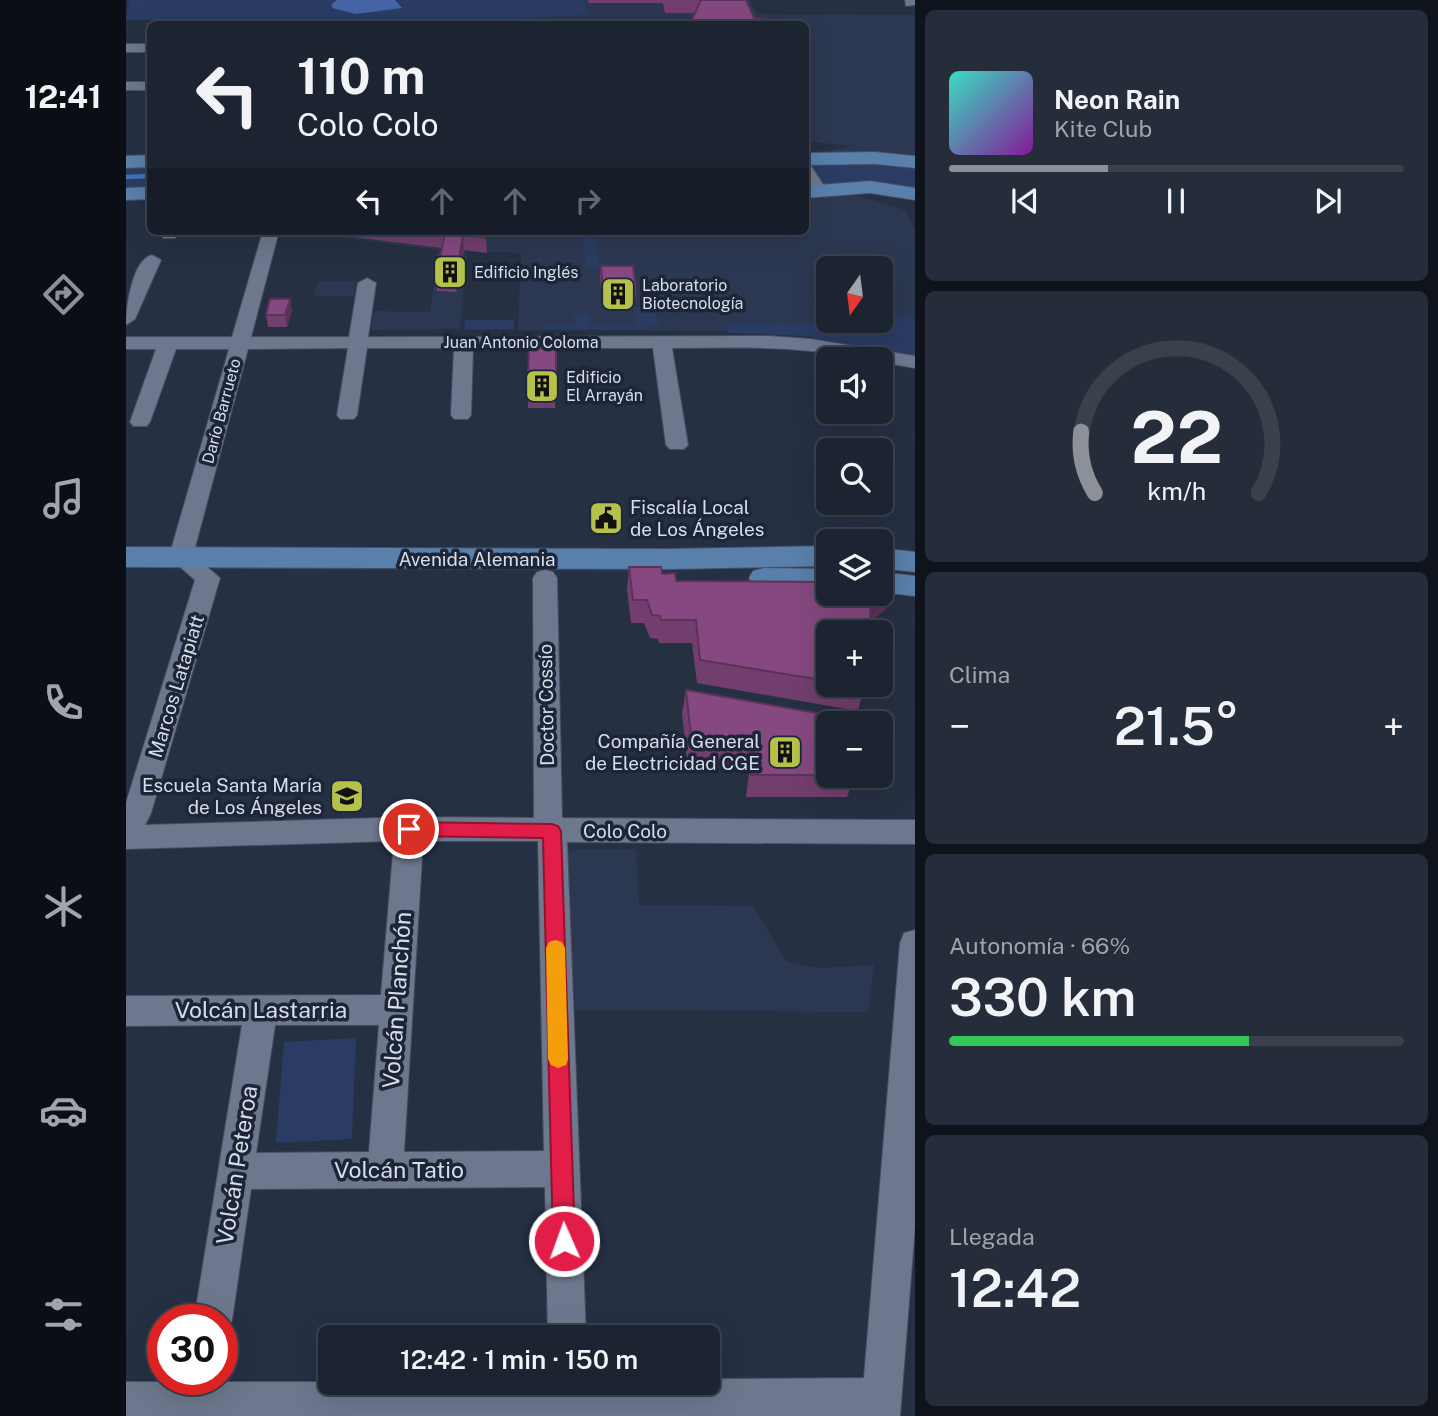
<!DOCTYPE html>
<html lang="es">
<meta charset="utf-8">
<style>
:root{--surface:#1c2432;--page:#252c3a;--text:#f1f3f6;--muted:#a0a4ac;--line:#3a414d;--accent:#8c9099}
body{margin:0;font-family:"Public Sans",sans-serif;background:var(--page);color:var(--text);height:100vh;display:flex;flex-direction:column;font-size:26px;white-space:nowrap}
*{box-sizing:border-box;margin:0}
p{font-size:23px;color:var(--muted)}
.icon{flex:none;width:38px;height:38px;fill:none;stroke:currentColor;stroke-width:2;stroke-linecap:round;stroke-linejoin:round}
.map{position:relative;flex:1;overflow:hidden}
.panel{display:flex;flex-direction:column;gap:10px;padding:10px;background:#0f141c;width:523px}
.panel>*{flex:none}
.hud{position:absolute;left:21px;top:21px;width:662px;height:214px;border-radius:10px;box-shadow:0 7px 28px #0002,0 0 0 2px var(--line);background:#1c2432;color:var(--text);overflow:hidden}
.needle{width:46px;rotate:194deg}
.tools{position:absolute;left:690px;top:256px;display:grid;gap:14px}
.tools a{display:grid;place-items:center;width:77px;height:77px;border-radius:10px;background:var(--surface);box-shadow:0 7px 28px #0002,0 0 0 2px var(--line);font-size:35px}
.speed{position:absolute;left:21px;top:1304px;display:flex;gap:14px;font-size:35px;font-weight:700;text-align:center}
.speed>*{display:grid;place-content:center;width:91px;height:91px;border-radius:50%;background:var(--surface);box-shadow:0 7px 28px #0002,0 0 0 2px var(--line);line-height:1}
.speed .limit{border:10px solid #d22;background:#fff;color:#111}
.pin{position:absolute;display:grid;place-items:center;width:60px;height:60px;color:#fff;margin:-30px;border:4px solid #fff;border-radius:50%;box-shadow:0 2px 7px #0007}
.me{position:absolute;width:77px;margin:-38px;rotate:358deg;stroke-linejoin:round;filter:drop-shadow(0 0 5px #0008)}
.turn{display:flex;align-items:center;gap:24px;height:147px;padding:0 35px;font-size:32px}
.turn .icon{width:91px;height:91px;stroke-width:2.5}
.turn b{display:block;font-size:49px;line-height:60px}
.lanes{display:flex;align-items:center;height:66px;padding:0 35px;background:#0003;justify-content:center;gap:35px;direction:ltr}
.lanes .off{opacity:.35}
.big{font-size:52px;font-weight:600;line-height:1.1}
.panel .tile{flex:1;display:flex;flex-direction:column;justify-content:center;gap:10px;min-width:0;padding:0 24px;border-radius:10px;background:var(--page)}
.panel .dial{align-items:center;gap:0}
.dial svg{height:182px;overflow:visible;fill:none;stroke:var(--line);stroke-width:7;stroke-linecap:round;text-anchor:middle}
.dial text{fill:var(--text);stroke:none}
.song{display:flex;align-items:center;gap:21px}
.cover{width:84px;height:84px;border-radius:10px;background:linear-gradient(135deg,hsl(170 70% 55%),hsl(290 70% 35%))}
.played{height:7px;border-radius:4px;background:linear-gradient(90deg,var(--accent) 35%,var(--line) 35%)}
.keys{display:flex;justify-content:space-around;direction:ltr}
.heat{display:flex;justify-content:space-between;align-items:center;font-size:38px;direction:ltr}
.charge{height:10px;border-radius:5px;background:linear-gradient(90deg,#34c759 66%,var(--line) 0)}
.trip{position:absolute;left:192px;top:1325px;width:402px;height:70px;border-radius:10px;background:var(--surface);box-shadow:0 7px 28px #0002,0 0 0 2px var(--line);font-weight:600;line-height:70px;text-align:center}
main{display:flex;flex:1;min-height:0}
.tab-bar{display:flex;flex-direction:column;width:126px;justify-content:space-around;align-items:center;background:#0b0e14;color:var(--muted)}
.tab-bar .icon{width:49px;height:49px}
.tab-bar .current{color:var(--accent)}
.tab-bar b{font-size:32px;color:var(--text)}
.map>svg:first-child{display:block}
.built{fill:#2c3851}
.green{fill:#2a3c63}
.forest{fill:#4664a8}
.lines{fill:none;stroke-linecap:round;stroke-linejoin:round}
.stream{stroke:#4074b3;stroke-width:4.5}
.minor-casing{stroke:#474e5f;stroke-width:2}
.major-casing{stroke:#474e5f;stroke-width:2}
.minor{fill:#6d788e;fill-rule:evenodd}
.major{fill:#597fab;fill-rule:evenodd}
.wall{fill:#723e6e}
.shaded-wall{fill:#5d325a}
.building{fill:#854880;stroke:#5d325a;stroke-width:2}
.route{fill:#e11d48;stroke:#92132f;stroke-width:2}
.slow{fill:#f59e0b}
.labels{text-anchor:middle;stroke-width:7;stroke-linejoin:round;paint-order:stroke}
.far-poi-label{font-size:16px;fill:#d7ddea;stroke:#1d2638;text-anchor:start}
.far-street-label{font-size:16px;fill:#d7ddea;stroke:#1d2638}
.poi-label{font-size:19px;fill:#d7ddea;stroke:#1d2638;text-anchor:end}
.street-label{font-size:19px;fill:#d7ddea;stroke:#1d2638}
.near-street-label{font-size:23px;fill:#d7ddea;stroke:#1d2638}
</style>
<main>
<nav class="tab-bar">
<b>12:41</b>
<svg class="icon current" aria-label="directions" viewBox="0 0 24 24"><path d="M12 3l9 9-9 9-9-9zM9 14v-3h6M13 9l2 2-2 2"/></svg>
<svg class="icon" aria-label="music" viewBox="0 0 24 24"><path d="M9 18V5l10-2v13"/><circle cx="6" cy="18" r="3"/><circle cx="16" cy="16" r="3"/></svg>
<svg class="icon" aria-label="phone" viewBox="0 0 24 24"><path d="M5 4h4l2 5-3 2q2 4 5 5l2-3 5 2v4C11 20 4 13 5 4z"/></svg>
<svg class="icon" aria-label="climate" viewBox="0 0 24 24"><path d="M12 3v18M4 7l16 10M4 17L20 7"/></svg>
<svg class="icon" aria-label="car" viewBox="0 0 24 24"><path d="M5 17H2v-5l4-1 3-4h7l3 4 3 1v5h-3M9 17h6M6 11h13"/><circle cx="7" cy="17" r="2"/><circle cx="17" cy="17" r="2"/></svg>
<svg class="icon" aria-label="filters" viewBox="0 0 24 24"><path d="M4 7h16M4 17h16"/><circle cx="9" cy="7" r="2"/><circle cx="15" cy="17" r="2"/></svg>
</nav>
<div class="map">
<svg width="789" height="1416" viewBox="0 0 789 1416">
<rect width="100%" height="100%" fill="#263043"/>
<g class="built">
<path d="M458,0h166l7,14 158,1v140l-43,-4 -39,4 -9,-3 29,-6 -48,-5v-117h-526l308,-10z"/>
<path d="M679,196h53l47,14 10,20v88h-35v-50h-52v52l8,3 -111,1 1,7 -208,-1 3,-77 -54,-1 -7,77 -89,1 3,-19 56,1 8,-62 -152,-19h519z"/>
<path d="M192,281h39l-3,15h-40z"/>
<path d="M454,849h56l3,56 114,1 33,55 32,7 56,-3 -6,47 -298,-2 -4,-157z"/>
</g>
<g class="green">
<path d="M3,0h455l4,15 -70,3v6h-239l1,-5 -154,1z"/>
<path d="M679,161l110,3v28l-110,-2z"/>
<rect x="0" y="162" width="24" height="29"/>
<path d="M456,234h13l4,33h-13z"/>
<path d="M508,307h21l3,19h-14v3h-104v-3h35l-1,-12h15l1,12h47z"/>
<path d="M754,318h35v40l-110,-22 -76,-3 -5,-9 111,-1v-3z"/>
<path d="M339,320h49v9l-50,1z"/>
<path d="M702,563v3l-170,5 -444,-2 1,-4z"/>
<path d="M230,1038l-4,101 -76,4 8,-101z"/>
</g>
<path class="forest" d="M211,0h58l7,8 -46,6 -24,-6v-4z"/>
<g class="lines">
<path class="stream" d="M0,177l24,-1"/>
<g class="minor-casing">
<g id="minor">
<path d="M779,0h10v5l-9,1z"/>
<rect x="0" y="44" width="24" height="8"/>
<rect x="0" y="82" width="24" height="8"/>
<path d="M679,164l6,2 17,26 -2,3h-12c-7,-11 -9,-17 -9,-31z"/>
<path d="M36,231h16l-3,7h-12z"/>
<path d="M137,231h16l-28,106h98l9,-54 9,-5 9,5 -8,54 400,-1 43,3 104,17v12l-35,-6v-3c-24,0 -47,-6 -70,-8 -46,-5 -92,-3 -138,-3l16,97 -4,4h-14l-4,-4 -13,-97h-180l-2,67 -3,4h-14l-3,-4 3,-67h-87l-10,67 -3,4h-14l-3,-4 11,-67 -100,1 -55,206 27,23 -69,235 -6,12 264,-8 125,1 -1,-240 4,-6 8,-2 8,2 4,6 5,240 353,2v24l-348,-2 19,495h-38l-3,-150 -294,2 -19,131 -5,14 -5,1v-15h-28l48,-295 -116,1v-30l255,-1 13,-154 -268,8v-46l69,-223 -26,-23 60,-208h-53l-26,73 -3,4h-14l-3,-4 26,-73h-30v-12h106zM297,841h115l6,310 -140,1zM149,1025h104l-10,127 -113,1z"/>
<path d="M26,255l9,5 -26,59 -9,6c0,-18 6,-65 26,-70z"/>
<path d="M789,930v296l-15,190h-774v-34h583v-3l155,-1 36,-435 4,-10z"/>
</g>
</g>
<g class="major-casing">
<g id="major">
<path d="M749,152l40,4v12l-40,-4 -70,1v-12z"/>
<path d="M24,155v12l-24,1v-12z"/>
<path d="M744,181l45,7v12l-45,-7 -65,5v-12z"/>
<path d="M24,187v12l-24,1v-12z"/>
<path d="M702,546v20l-157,3 -545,-2v-20l545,2z"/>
<path d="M754,548l35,4v20l-35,-4z"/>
<path d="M638,568l64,1v20l-64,-1 -11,-3 -4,-7 4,-7z"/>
<path d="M754,572l35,4v20l-35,-4z"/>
</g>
</g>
<use href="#minor" class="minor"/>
<use href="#major" class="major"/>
</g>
<g class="wall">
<path d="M462,0h158l-51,13h-30l-2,-10h-74z"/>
<path d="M178,231h170l12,7 1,15 -23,-3 -8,42 -19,-1 -1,-15 6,-28z"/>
<rect x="405" y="231" width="39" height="3"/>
<path d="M475,266l35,23 -1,11h-32l-3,-22z"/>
<path d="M164,299l2,11 -5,17h-19l-2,-12z"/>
<path d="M430,342l-1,66h-27v-23z"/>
<path d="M503,567l33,7 14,7 152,12 65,-7 -7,23 -16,13 -42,10v52h37l-7,27 -161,-28 -5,-40h-33l-1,-4 -8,-1 -6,-15h-13l-4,-33z"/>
<path d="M560,690l142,33v52h52v-44l6,28 -8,23 -24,-4 -7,19h-101l4,-30 -62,1 -6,-55z"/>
</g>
<g class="shaded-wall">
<path d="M337,235l1,15 -8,42v-15z"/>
<path d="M164,299l2,11 -5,17 -2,-12z"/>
<path d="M767,586l-7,23 -22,18 7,-23z"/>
</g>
<g class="building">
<path d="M575,0h45l8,18 50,6h-114z"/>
<path d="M298,231h50l12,7 -23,-3 -7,42 -20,-1 9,-43z"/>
<path d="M475,266h32l3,23h-33z"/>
<path d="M144,299h20l-5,16h-19z"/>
<path d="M403,342h27v44l-28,-1z"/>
<path d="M503,567h32l1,7 13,-1 1,8 152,1v11h52v-20l10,3 3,10 -22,18 -2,28h-41v49l-128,-21 -4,-40h-35l-1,-4 -8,-1 -5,-15h-14z"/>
<path d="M718,684h21v4z"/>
<path d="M560,690l130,23 -1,6 20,4h-7v52h-77l4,-31 -63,1z"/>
<path d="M754,731l9,2 -3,26 -6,-1z"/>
</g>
<path class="route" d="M283,822l143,2 6,2 3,5 14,410 -3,8 -8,3 -8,-3 -3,-8 -10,-403 -134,-2 -6,-2 -3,-5 3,-5z"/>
<path class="slow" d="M429,940l7,2 3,6 3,111 -2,6 -8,3 -7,-3 -3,-6 -2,-111 3,-6z"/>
<defs>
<g id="building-square" transform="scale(1.75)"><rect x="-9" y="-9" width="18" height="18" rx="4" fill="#b6c149" stroke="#1d2638"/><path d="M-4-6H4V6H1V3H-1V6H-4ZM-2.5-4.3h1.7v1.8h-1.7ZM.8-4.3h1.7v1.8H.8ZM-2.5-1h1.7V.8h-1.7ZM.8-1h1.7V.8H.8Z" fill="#111"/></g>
<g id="civic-square" transform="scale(1.75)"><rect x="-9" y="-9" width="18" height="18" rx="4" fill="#b6c149" stroke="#1d2638"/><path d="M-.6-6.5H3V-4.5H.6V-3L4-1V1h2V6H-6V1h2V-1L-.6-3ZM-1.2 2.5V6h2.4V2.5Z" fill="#111"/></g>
<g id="school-square" transform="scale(1.75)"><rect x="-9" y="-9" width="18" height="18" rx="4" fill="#b6c149" stroke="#1d2638"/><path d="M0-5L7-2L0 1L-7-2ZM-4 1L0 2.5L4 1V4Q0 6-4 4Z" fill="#111"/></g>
</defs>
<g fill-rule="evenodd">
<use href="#building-square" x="324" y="272"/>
<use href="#building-square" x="492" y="294"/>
<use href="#building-square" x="416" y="386"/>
<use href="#civic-square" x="480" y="518"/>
<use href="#building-square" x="659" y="752"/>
<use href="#school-square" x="221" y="796"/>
</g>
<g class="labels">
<g class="far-poi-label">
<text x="348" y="278">Edificio Inglés</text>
<text x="516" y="291">Laboratorio<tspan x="516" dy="18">Biotecnología</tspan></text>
<text x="440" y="383">Edificio<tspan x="440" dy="18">El Arrayán</tspan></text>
</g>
<g class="far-street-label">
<text x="395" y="348">Juan Antonio Coloma</text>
<text transform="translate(95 411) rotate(-75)" y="6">Darío Barrueto</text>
</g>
<g class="poi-label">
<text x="504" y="514" text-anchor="start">Fiscalía Local<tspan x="504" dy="22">de Los Ángeles</tspan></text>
<text x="634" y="748">Compañía General<tspan x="634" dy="22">de Electricidad CGE</tspan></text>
<text x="196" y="792">Escuela Santa María<tspan x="196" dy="22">de Los Ángeles</tspan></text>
</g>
<g class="street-label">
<text x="351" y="566">Avenida Alemania</text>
<text transform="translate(50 686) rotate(-73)" y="7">Marcos Latapiatt</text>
<text transform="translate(420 705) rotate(-91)" y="7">Doctor Cossío</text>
<text x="499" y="838">Colo Colo</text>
</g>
<g class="near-street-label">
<text transform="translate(271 1000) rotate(-86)" y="8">Volcán Planchón</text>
<text x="135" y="1018">Volcán Lastarria</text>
<text transform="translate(111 1165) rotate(-81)" y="8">Volcán Peteroa</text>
<text x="273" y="1178">Volcán Tatio</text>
</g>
</g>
</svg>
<div class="tools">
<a><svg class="needle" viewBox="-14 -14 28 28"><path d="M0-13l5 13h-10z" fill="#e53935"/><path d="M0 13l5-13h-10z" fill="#a0a4ac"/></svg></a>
<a><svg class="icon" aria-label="sound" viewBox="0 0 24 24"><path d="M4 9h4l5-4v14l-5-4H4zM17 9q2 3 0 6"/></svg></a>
<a><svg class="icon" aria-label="search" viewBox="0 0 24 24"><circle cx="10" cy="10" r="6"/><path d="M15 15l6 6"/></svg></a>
<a><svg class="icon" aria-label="layers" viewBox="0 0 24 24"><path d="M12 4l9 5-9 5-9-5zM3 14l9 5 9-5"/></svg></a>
<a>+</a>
<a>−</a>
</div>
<div class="speed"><div class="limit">30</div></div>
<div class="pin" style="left:283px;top:829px;background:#d93025"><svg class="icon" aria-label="arrive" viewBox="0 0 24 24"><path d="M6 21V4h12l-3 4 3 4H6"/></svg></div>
<svg class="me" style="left:438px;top:1241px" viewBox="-20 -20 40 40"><circle r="17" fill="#e11d48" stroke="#fff" stroke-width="3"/><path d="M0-11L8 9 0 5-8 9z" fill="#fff"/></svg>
<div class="trip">12:42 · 1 min · 150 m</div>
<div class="hud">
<div class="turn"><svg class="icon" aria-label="left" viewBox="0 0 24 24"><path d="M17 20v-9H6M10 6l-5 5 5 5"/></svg><div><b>110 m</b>Colo Colo</div></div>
<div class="lanes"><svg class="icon" aria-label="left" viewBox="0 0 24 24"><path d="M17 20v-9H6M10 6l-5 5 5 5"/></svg><svg class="icon off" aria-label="ahead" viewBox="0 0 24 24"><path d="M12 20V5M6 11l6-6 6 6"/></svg><svg class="icon off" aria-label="ahead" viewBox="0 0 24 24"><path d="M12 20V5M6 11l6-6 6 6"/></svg><svg class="icon off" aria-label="right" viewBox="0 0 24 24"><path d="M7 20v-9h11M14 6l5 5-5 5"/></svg></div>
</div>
</div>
<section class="panel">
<div class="tile">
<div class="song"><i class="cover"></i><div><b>Neon Rain</b><p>Kite Club</p></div></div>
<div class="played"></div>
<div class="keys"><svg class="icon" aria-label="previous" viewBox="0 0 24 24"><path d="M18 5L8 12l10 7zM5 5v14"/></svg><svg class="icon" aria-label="pause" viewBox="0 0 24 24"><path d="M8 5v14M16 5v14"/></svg><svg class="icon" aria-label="next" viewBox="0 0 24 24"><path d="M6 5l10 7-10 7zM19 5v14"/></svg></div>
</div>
<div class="tile dial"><svg viewBox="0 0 100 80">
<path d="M14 69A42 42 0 1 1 86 69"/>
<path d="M14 69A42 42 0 0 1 8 42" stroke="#8c9099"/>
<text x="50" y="56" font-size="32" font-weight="700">22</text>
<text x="50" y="72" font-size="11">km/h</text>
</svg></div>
<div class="tile"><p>Clima</p>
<div class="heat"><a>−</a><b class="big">21.5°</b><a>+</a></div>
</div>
<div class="tile"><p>Autonomía · 66%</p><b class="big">330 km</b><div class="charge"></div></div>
<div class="tile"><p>Llegada</p><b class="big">12:42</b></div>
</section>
</main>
